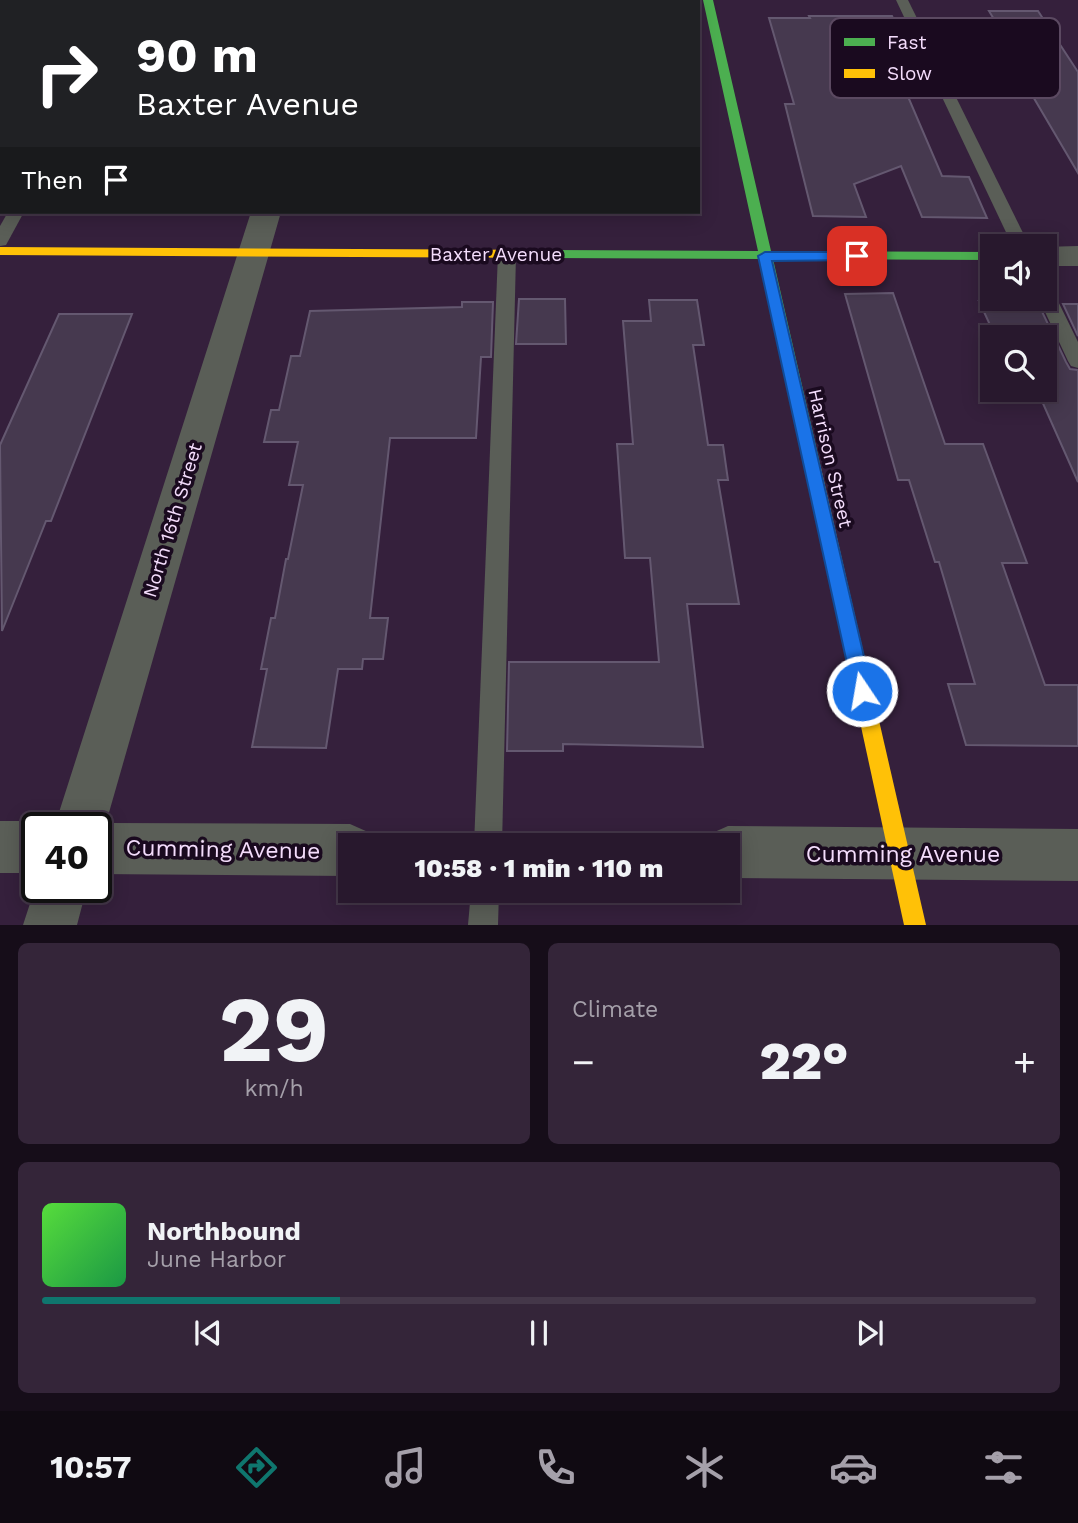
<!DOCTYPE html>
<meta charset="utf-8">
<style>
:root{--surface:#28182d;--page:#342539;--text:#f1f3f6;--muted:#a5a0aa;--line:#443749;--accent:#0f766e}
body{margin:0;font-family:"Work Sans",sans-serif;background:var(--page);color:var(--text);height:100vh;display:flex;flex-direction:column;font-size:26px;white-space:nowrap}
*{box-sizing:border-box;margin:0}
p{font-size:23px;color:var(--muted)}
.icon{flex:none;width:38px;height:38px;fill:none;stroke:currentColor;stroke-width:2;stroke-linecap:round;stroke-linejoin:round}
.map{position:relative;height:925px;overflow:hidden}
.panel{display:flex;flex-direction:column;gap:18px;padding:18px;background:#160d19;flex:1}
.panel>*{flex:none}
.top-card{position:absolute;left:0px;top:0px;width:700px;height:214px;box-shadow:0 4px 18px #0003,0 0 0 2px var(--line);background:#202124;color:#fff;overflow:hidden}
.fabs{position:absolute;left:980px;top:234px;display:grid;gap:14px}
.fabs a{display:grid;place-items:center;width:77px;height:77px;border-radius:0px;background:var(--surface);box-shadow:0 4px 18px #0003,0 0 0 2px var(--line);font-size:35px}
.speed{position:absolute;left:21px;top:812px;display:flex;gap:14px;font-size:35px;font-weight:700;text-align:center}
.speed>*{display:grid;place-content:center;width:91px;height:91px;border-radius:50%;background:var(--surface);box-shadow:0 4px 18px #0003,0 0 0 2px var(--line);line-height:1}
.speed .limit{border:4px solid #111;border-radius:10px;background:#fff;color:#111}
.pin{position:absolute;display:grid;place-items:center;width:60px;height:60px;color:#fff;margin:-30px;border-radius:14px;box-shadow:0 4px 10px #0006}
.me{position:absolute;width:77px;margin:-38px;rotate:348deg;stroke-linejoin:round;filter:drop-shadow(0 0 5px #0008)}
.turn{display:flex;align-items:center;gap:24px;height:147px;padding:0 21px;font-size:32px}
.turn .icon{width:91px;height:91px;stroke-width:2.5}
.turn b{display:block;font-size:49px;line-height:60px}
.then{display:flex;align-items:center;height:66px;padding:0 21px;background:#0003;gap:14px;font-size:26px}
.big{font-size:52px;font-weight:800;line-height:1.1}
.panel .tile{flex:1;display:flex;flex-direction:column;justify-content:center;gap:10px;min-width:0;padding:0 24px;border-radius:10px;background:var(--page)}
.panel .dial{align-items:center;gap:0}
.dial b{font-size:91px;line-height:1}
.song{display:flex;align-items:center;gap:21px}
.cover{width:84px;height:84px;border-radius:10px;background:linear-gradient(135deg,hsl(110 70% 55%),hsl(140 70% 35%))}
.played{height:7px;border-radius:4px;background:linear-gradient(90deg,var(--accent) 30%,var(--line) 30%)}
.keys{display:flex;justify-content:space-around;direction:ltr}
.heat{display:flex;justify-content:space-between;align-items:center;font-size:38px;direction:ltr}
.panel .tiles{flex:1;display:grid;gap:18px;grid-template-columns:1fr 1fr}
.tile:last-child{grid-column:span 2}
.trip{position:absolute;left:338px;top:833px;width:402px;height:70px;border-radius:0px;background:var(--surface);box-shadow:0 4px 18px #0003,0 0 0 2px var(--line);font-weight:800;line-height:70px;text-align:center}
.tabs{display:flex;height:112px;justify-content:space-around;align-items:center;background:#100a12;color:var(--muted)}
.tabs .icon{width:49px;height:49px}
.tabs .selected{color:var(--accent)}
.tabs b{font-size:32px;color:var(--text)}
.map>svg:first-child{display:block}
.building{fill:#46394f;stroke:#645870;stroke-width:2}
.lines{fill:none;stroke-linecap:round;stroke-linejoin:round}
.lane{fill:#5a5e57;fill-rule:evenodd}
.street{fill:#5a5e57;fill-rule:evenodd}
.fast{fill:#4caf50;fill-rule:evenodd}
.slow{fill:#ffc107;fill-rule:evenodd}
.route{fill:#1a73e8;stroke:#114b97;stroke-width:2}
.labels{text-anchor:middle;stroke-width:7;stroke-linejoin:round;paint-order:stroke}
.street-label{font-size:19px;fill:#f4ddfc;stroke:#1a0a1f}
.near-street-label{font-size:23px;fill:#f4ddfc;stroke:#1a0a1f}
.key{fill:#1a0a1f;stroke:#5b4961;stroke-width:2}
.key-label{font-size:19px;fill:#f4ddfc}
</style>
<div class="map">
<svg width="1078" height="925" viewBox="0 0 1078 925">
<rect width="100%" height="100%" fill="#35203c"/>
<g class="building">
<path d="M989,11h49l40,61v101l-79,-134h7z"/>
<path d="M809,16h83l21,48h-19l48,112 27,1 18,41 -65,-1 -21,-51 -47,18 12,33 -53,-1 -28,-112h9l-25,-86h41z"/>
<path d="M893,293l52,151h38l44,119h-25l43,122h33v61l-112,-1 -18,-61h27l-36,-122h-4l-26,-82h-11l-53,-186z"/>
<path d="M519,299h46l1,45h-50z"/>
<path d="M649,300h48l7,45h-11l15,100h15l5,35h-10l21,124h-52l16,143 -140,-3v7h-56l2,-89h150l-9,-104h-25l-8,-114h16l-10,-123h28z"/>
<path d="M979,301h58l29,61 4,7 8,1v112l-41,-92h8v-52h-49z"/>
<path d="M462,302h31l-2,55h-10l-5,81h-86l-20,180h18l-5,41h-20l-1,10h-24l-12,79 -74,-1 15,-78h-6l10,-51h4l11,-59h2l15,-74h-14l9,-43h-34l7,-32h8l12,-54h9l10,-45 152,-4z"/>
<path d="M1063,304h15v32z"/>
<path d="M59,314h73l-81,207h-5l-44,110 -2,-186z"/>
</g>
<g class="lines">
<g class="lane">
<path d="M132,0h12l-13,2z"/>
<rect x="512" y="0" width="12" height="2"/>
<path d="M896,0h12l122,247h-17z"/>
<path d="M8,212h16l-18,33 -6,1v-20z"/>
<path d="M507,249l9,5 -14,591h-28l24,-591z"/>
<path d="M1045,287l9,6 24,49v26l-7,-2 -3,-5 -29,-62h6z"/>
<path d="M471,891h28l-1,34h-30z"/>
</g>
<g class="street">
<path d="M318,0h24l-25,2z"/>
<path d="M251,212h30l-175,611 244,1 18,8 6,13h-24v31l-254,-2v-46h-42z"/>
<path d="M1078,246v20h-33v-19h-3z"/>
<path d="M0,821h37l15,7h-15v45h-37z"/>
<path d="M728,826l350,3v52l-350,-3v-33h-23l5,-11z"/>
<path d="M37,882v5h50l-10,38h-54z"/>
</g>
<path class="fast" d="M703,0h10l58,251 221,1v8l-219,-1 48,209 -2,4h-12l-2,-4 -45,-209 -210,-1 -6,-4 6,-4 208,1z"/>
<g class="slow">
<path d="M0,247l550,3 6,4 -6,4 -550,-3z"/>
<path d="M813,462l6,2 2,4 105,457h-22l-99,-457 2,-4z"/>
</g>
</g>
<path class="route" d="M765,252h92l7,4 -7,4 -85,1 100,430 -3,6 -7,2 -7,-2 -2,-6 -95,-435z"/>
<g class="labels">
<g class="street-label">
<text x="496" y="261">Baxter Avenue</text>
<text transform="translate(831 458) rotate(77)" y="7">Harrison Street</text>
<text transform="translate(172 520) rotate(-73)" y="7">North 16th Street</text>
</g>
<g class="near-street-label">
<text transform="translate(223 849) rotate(1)" y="8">Cumming Avenue</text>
<text x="903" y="862">Cumming Avenue</text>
</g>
</g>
<rect x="830" y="18" width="230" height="80" rx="10" class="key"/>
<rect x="844" y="38" width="31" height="8" fill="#4caf50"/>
<rect x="844" y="69" width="31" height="9" fill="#ffc107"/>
<g class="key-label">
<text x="887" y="49">Fast</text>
<text x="887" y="80">Slow</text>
</g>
</svg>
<div class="fabs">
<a><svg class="icon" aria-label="sound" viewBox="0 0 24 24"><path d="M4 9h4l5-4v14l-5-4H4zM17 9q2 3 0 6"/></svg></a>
<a><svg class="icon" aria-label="search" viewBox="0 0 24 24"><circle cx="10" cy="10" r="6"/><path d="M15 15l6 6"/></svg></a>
</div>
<div class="speed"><div class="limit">40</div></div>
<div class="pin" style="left:857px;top:256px;background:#d93025"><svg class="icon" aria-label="arrive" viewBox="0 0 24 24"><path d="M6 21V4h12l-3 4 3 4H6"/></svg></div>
<svg class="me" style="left:862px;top:691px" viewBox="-20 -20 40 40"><circle r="17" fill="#1a73e8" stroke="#fff" stroke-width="3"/><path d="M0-11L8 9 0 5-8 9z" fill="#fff"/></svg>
<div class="trip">10:58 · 1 min · 110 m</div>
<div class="top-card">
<div class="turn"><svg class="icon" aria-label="right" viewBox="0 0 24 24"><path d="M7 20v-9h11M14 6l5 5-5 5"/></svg><div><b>90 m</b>Baxter Avenue</div></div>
<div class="then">Then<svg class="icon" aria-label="arrive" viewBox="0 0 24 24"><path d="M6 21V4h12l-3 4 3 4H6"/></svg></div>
</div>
</div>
<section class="panel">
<div class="tiles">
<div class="tile dial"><b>29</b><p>km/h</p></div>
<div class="tile"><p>Climate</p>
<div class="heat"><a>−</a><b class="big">22°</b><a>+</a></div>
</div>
<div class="tile">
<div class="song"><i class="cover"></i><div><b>Northbound</b><p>June Harbor</p></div></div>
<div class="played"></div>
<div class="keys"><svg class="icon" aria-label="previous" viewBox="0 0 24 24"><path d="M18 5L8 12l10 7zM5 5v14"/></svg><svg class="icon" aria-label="pause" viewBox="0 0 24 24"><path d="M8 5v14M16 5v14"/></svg><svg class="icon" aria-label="next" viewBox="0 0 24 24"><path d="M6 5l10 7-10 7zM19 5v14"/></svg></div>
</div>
</div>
</section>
<nav class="tabs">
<b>10:57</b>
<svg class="icon selected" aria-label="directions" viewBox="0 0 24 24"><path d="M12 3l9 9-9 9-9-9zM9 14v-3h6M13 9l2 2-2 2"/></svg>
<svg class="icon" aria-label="music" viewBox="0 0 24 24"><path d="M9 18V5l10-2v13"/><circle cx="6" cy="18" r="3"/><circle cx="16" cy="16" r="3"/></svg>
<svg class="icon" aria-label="phone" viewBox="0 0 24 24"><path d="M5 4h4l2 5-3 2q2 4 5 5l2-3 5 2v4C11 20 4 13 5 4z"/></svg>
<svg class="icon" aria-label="climate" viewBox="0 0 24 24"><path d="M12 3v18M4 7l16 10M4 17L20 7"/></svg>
<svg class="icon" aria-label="car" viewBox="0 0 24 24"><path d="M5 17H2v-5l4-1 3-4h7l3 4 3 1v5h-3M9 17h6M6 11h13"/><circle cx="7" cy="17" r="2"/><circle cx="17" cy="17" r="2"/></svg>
<svg class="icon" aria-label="filters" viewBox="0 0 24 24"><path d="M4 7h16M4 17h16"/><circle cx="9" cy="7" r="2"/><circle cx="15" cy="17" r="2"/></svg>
</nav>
